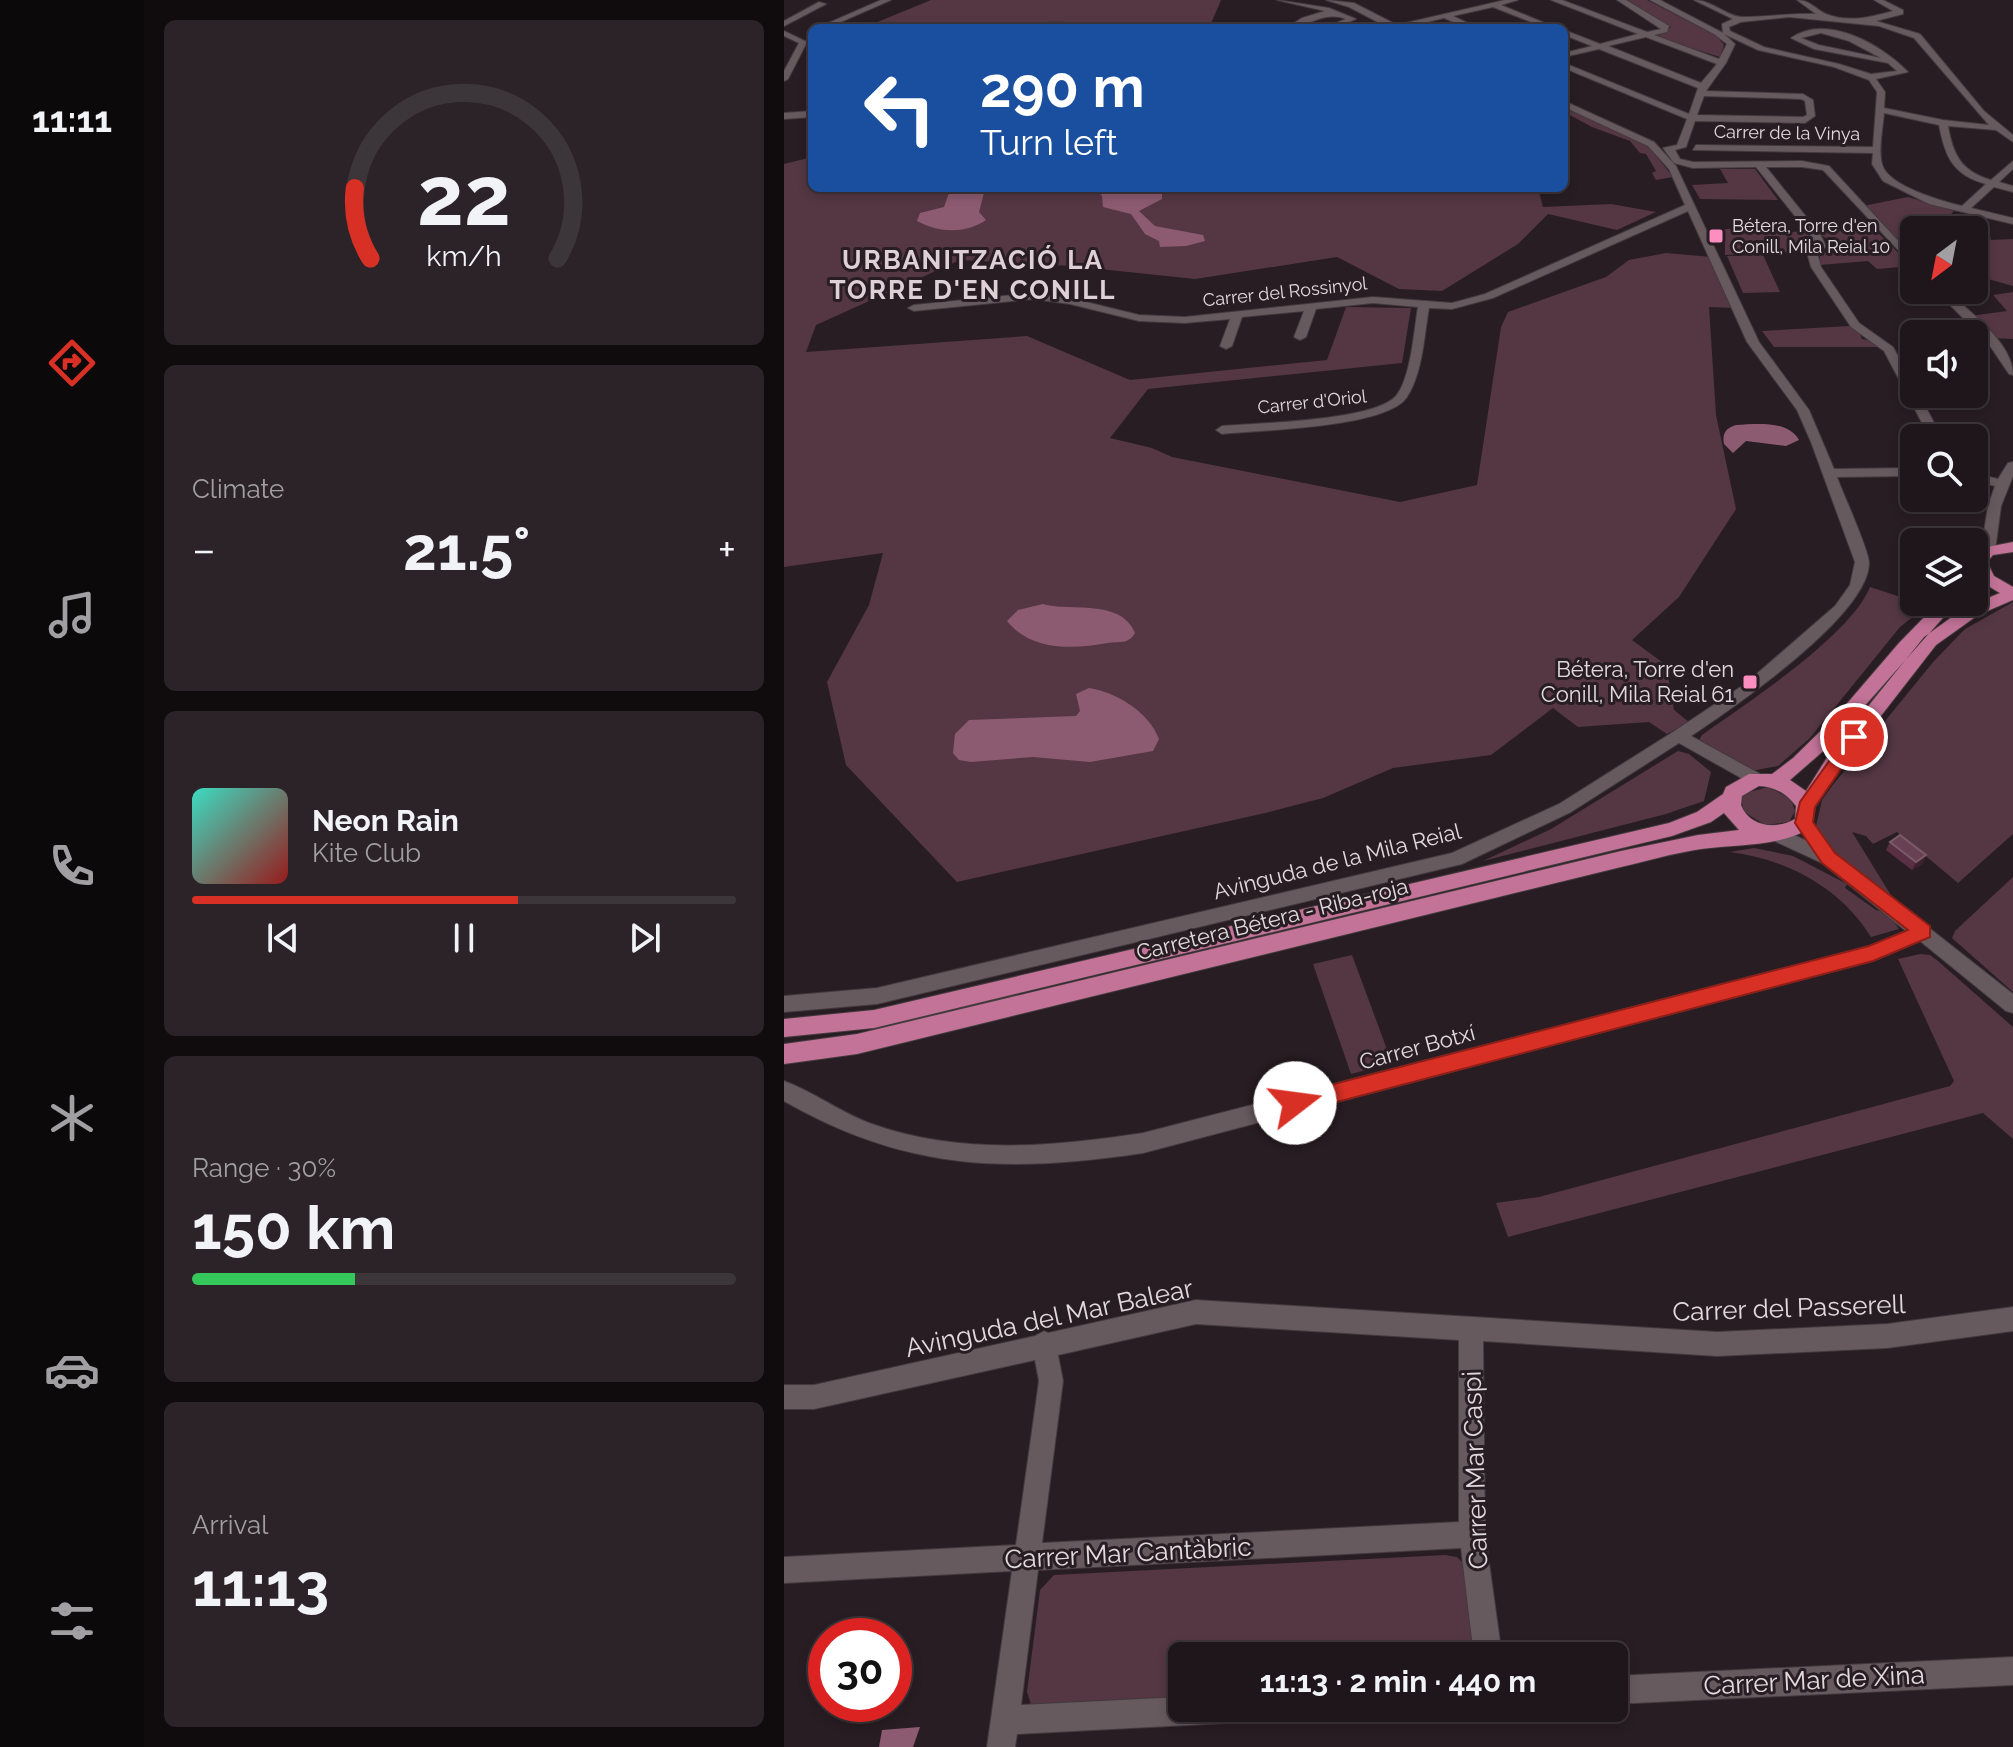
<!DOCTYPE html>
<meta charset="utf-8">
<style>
:root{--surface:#1e161a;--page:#2b2327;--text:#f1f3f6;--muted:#a19fa2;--line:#3c3539;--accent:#d93025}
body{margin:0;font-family:Raleway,sans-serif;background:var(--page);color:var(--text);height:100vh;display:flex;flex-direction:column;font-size:30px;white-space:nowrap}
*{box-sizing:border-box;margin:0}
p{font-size:26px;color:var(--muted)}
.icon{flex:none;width:44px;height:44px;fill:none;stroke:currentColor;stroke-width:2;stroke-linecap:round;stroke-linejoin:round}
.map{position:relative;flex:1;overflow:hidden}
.panel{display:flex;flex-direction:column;gap:20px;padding:20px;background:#100c0e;width:640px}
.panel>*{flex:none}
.guide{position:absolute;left:24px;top:24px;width:760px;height:168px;border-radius:12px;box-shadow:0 4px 12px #0003,0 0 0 2px var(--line);background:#1a4fa0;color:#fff;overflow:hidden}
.needle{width:52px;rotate:212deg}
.controls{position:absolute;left:1116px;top:216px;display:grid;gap:16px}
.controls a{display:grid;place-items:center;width:88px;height:88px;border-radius:12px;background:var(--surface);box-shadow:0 4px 12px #0003,0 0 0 2px var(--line);font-size:40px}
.speed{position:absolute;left:24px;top:1618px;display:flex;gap:16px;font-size:40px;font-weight:700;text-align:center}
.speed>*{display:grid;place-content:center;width:104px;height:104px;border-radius:50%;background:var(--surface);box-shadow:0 4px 12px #0003,0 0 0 2px var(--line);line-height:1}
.speed .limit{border:12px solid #d22;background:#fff;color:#111}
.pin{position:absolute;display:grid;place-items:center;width:68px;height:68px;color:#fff;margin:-34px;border:4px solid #fff;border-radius:50%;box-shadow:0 2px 8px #0007}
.me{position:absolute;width:88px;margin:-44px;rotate:75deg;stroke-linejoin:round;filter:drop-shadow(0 0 6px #0008)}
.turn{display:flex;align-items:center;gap:28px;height:168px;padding:0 40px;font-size:36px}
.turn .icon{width:104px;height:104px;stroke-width:2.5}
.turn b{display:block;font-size:56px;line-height:68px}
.big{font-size:60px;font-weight:700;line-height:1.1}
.panel .card{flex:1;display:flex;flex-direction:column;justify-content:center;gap:12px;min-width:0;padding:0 28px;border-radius:12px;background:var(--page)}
.panel .dial{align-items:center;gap:0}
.dial svg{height:208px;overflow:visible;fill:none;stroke:var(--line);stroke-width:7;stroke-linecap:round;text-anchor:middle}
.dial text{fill:var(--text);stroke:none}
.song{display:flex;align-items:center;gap:24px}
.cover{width:96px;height:96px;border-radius:12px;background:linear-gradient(135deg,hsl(170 70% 55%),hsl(0 70% 35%))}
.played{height:8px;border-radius:4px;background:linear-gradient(90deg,var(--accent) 60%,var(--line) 60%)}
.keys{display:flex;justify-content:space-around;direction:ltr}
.heat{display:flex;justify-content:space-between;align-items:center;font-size:44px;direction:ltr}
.charge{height:12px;border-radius:6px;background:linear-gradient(90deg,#34c759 30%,var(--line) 0)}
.trip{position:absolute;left:384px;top:1642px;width:460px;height:80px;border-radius:12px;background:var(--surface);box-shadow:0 4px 12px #0003,0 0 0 2px var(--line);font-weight:700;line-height:80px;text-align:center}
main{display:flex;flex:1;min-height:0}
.dock{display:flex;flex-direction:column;width:144px;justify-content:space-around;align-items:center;background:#0c090a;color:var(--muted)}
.dock .icon{width:56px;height:56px}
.dock .on{color:var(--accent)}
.dock b{font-size:36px;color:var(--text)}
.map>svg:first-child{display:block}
.green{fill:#543743}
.water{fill:#8d5b71}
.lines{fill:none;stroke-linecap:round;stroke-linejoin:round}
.minor-casing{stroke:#433a3d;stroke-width:2}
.major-casing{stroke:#433a3d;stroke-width:2}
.minor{fill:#675a5f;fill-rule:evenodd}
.major{fill:#c27397;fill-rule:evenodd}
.wall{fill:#593043}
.shaded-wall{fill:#3f212f}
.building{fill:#684254;stroke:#7b5a69;stroke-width:2}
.route{fill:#d93025;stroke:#8d1f18;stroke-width:2}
.poi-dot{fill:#fd8ec0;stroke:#281d22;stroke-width:3}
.labels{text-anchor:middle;stroke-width:6;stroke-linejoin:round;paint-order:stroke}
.far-street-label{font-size:18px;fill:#e1dadc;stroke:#281d22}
.far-poi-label{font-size:18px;fill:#e1dadc;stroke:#281d22;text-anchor:start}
.poi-label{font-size:22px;fill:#e1dadc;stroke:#281d22;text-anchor:end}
.street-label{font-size:22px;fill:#e1dadc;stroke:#281d22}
.far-district-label{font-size:26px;font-weight:bold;letter-spacing:2px;fill:#dfd0d6;stroke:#281d22}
.near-street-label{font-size:26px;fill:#e1dadc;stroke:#281d22}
</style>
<main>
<nav class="dock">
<b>11:11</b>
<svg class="icon on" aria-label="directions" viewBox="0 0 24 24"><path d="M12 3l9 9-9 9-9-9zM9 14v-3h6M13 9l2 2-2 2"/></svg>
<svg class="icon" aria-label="music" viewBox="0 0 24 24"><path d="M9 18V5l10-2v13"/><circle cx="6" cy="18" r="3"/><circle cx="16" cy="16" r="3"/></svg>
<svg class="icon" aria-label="phone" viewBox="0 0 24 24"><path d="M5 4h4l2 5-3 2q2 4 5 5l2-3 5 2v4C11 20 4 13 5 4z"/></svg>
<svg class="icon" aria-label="climate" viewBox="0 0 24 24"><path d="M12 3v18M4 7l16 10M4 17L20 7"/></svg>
<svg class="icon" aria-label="car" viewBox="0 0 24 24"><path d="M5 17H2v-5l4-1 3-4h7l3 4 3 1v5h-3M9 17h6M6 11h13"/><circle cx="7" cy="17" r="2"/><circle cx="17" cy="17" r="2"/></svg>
<svg class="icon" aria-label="filters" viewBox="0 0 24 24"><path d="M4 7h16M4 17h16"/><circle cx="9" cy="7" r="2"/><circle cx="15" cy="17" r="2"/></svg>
</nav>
<section class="panel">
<div class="card dial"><svg viewBox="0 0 100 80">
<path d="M14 69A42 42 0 1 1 86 69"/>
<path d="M14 69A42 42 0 0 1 8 42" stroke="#d93025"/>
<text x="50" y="56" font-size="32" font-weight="700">22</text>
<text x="50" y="72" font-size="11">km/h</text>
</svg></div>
<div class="card"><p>Climate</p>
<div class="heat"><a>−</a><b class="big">21.5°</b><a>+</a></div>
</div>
<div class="card">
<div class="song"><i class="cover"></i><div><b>Neon Rain</b><p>Kite Club</p></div></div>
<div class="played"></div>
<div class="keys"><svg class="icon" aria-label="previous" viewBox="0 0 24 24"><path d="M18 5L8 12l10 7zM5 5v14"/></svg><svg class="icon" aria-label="pause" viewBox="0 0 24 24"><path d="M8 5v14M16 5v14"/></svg><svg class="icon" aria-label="next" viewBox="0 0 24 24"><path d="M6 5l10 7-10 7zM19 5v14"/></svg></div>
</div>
<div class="card"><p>Range · 30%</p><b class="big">150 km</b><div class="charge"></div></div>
<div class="card"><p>Arrival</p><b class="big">11:13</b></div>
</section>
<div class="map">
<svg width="1229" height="1747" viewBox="0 0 1229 1747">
<rect width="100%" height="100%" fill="#281d22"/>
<g class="green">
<path d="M147,0h290l-11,26 -95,2 -3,-5 -60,-1 -26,6h-163z"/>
<path d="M841,0h22l70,36 7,9 -4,12 -64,-20 15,-10z"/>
<path d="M780,107l82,36 27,34 -17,3 -4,-7 4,-2 -10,-17 -6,-1 -10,-12 -38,-14 -28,-15z"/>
<path d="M28,157v31h726l5,19 68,-3 45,8 -39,18 -69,-16 -30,30 -76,47 -43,-2 -62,-32 -142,22 -124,-13 -111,-6 -144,65 -10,27 221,-16 103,44 197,-20 19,-53 65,1 -9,55 -254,26 -38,49 42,10 20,9 228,45 77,-17 24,-158 7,-15 98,-35 23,-17 37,-7 46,4 23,51 -26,-1 7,108 20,94 -57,88 -47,43 34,25 8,45 15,12 -22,12 -18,-12 -71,5 -25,-19 -62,47 -98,13 -70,30 -58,15 -308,69 -111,-117 -19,-83 42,-77 14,-52 -99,14v-403z"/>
<path d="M936,169h35l23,31 -78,-1 -8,-14 36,-2z"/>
<path d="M1124,197l46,14 -16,17 7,2h-31v31l-51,-55z"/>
<path d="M971,227l5,7 46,-3 5,7 -8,6 8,7 -86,4v-12l-12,-13z"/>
<path d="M1089,228l39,38 -35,3 -9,-8 -48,4v-12l14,-1 6,-5 -22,-14z"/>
<path d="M1190,234l16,2 1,4 22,-1v47l-39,-11z"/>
<path d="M979,255l17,37 -37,1 -16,-37z"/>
<path d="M1229,292v47l-20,-1 -23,-22 37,-5 -14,-16z"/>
<path d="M1066,326l9,5 3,8 16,3 3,5h-107l-12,-16z"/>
<path d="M1086,587l46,15h15l-31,25 -90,111 -32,28 -27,5 -53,-29 4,-7c44,-31 149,-100 168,-148z"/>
<path d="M1229,602v232l-55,49 -61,-51 -24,12 -7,-8 -14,-4 45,73 -74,-62 -7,-17 6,-26 10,-14 102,-125 31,-32z"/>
<path d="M894,751l11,3 22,18 -7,29 -38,13 -183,47 68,-32z"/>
<path d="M984,787l23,12 4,12 -6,11 -24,3 -21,-13 -3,-14 4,-5z"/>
<path d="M970,848l39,8 54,28 -2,4 31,22 12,3 11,16 -28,8c-31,-50 -85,-78 -141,-85z"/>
<path d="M1229,877v115l-61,-54 3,-7z"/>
<path d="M1136,954l10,1 8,6 75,66v112l-30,-26 -475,124 -12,-34 43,-6 411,-111 4,-5 -56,-122z"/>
<path d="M568,955l40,108 -41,11 -38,-110z"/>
<path d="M661,1555l12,2 10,10 7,89h-292v51l-150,1 -5,-16 13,-102 14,-15z"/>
</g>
<g class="water">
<path d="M175,188h72l-47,5 -5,19 7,8c-20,14 -47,13 -69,1l3,-8 24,-6 5,-14z"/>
<path d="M312,188l66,4v7l-23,12 16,15 48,9 2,6 -19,5 -26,1 -1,-6 -14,-7 -14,-20 -28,-7 -1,-11z"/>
<path d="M952,425c20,-1 52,-5 63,15l-13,6 -40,-5 -13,12 -9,-9c-2,-11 2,-16 12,-19z"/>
<path d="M259,604c26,8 78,-6 92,29 -7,12 -16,8 -28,10 -33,6 -75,9 -100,-22l11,-11z"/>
<path d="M305,688c27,4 60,24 70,51l-6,12 -63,11 -57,-5 -62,5 -12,-2 -6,-7 2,-19 14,-14 107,-4 4,-5 -4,-17z"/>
<path d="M136,1727l-7,20h-34l3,-17z"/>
</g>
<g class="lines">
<g class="minor-casing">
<g id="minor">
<path d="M97,0h10l-64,28h-10z"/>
<path d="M493,0l52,8 27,11 -22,9h-11l23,-9c-24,-9 -38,9 -60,9l16,-10 23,-7z"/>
<path d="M542,0l28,3 43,22 108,-25h13l-17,5 56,23h-11l-53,-21 -40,9 25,12h-11l-23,-10 -41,10h-14l-40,-21z"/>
<path d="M767,0h11l85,32 14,-3 -44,-29h9l43,26 -2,6 -13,3 65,24 8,-15 -13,-10 -64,-34h10l63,33 -1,-9 11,-5 -39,-19c18,0 33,17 49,17 24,0 48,-4 73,-3l-19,-14c13,0 18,9 29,14 22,9 46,3 67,-3l-19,-11h9l20,10v4l-27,7 44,13 64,77 29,24v7l-17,-12 -48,-4c5,29 13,45 43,54l22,-19v8l-14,13 14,4v6l-19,-5 -23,21 42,10v6l-84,-20 -46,-23 -11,-17 1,-11 -180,-3 3,-5 177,2 4,-55 -8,-12 -35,-13 -76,-17 -34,-16 11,10 -9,19 -20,28 97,3 10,6 2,16 -10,7 -110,-2 -9,26 -11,3 5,9 13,3 109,-1 27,5 85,92v9l-91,-97 -21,-3h-36l54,67 6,12 -8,10 3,11 38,56 34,24 21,38v9h5l23,44h-12l-46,-87 -33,-24 -40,-60 -3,-11 8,-10 -6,-11 -54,-68 -63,1 -19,-5 -11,-15 14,-3 10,-26 -123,-51v-5l125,51 9,-26 -99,-39 -35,8v-4l28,-7 -28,-11v-5l36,14 38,-10zM1005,17l90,9 35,12 75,87 -46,-5 -59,-12 1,-16 -9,-13 32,-7c-26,-27 -81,-59 -117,-34l23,11 74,14 9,8 -26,3 -32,-10 -75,-17 -34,-16 -1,-4 12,-5zM1037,33l28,8 32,17 -62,-13 -18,-7zM862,37l71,27 -16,19 -93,-37zM920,96l97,3 4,2 2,14 -4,2 -106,-2zM1100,113l55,12c6,32 14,50 47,59l-24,22c-20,-5 -75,-20 -80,-42 -4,-15 1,-36 2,-51z"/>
<path d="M35,2l7,2 -42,22v-5z"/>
<path d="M266,22l61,4 4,2 -68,-2z"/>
<path d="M0,31l23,11 -19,37 -4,2v-10l15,-28 -15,-7z"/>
<path d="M780,101l90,41 22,24 83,176 50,68 25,59 80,-1v8l-77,1c6,17 32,73 32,86 0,52 -136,145 -178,173l71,39 2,4 -2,4h-12l-71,-40 -108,69 -109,52 -585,140 -93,8v-16l93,-8 575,-135 107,-49 114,-72 72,-48 90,-78 15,-21 5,-23 -44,-120 -14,-32 -50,-68 -59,-131 -195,87 -41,11 -23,-1c-5,28 -6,64 -22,89 -20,31 -148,33 -185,37l-6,-4 6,-4c35,-3 152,-5 174,-30 15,-18 18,-66 22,-89l-45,-4 -57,6 -10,28 -6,3 -6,-3 10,-26 -62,6 -10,29 -6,3 -6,-3 10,-27 -45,4 -46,-2 -69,-17 -37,-5 -119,12 -6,-3 6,-3 119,-12 37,5 69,17 46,2 188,-20 79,6 33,-9 200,-89 -16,-36 -21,-23 -84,-39z"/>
<path d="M28,111v6l-28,2v-6z"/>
<path d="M1151,290h11c22,21 67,52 67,85l-4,-1 -21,-31z"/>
<path d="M1229,462v14l-12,30 -6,45 -2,3h-10l-2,-3 7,-45 7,-20 -21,-5v-8l24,6 10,-16z"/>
<path d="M992,827l58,26 179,141v19l-7,-2 -86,-70 -47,20 -730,192c-136,20 -237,18 -359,-52v-20c30,11 57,32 88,43 87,31 181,23 271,9l727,-187 36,-15 -84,-68 -52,-24 -3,-5 3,-5z"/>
<path d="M412,1300l521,32 170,-8 126,-17v24l-126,17 -170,8 -234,-15 2,193 17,122h-28l-13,-108 -423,22 -17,135 161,-8v11h78l-4,10 -10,4 -229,12 -2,13h-28l25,-176 -228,12v-26l232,-12 23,-164 -4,-21 -221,49h-30v-24h30l221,-49 9,-5 4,2zM412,1324l263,16v182l-417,21 21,-162 -5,-26z"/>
<path d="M1229,1657v28l-399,19v-28z"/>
</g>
</g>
<g class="major-casing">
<path id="major" d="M1229,542v10l-20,3 -6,7 7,14 19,11v13l-35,15 -42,30 -94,121 -27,41 -4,21c-32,19 -74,16 -110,21 -27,4 -54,12 -80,18l-764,187 -73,10v-20l73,-10 764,-183 77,-16 41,-5 -15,-17 -13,9 -39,14 -798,192 -90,9v-18l90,-9 795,-187 28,-11 26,-18 3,-7 23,-13h23l21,-16 45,-44 61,-71 40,-41h18l-128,144 -39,34 16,11 22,-35 96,-119 42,-30 34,-14c-20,-11 -36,-22 -18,-45zM975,786c16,1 27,7 37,20l-1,13c-18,11 -46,8 -54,-14l1,-9z"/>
</g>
<use href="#minor" class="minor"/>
<use href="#major" class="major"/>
</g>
<path class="wall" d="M1106,842l36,13 -4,9 -10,6 -26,-20z"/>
<path class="shaded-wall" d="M1142,855l-4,9 -10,6 4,-8z"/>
<path class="building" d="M1116,835l26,20 -10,7 -26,-20z"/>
<path class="route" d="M1070,731l9,6 -48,70 -2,15 22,31 95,73v11l-57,24 -578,152 -7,-3 -4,-7 4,-6 7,-3 574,-148 39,-16 -86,-67 -27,-40 5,-21 49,-69z"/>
<g class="poi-dot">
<rect x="924" y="228" width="16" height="16" rx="4"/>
<rect x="958" y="674" width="16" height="16" rx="4"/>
</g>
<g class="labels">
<g class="far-street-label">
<text transform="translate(1003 133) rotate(1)" y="6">Carrer de la Vinya</text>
<text transform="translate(501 292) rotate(-6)" y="6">Carrer del Rossinyol</text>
<text transform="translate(528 402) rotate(-6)" y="6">Carrer d'Oriol</text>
</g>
<g class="far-poi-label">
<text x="948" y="232">Bétera, Torre d'en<tspan x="948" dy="21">Conill, Mila Reial 10</tspan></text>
</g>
<g class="poi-label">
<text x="950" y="677">Bétera, Torre d'en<tspan x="950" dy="25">Conill, Mila Reial 61</tspan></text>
</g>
<g class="street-label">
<text transform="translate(553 861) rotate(-14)" y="8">Avinguda de la Mila Reial</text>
<text transform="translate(488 919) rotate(-14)" y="8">Carretera Bétera - Riba-roja</text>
<text transform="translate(633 1047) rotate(-15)" y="8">Carrer Botxí</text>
</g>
<g class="far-district-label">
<text x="189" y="269">URBANITZACIÓ LA<tspan x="189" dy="30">TORRE D'EN CONILL</tspan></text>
</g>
<g class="near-street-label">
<text transform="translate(1005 1308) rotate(-2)" y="9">Carrer del Passerell</text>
<text transform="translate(265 1318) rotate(-12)" y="9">Avinguda del Mar Balear</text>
<text transform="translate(691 1470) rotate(-92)" y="9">Carrer Mar Caspi</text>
<text transform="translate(344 1553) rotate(-3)" y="9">Carrer Mar Cantàbric</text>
<text transform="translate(1030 1680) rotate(-3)" y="9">Carrer Mar de Xina</text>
</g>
</g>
</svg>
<div class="controls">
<a><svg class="needle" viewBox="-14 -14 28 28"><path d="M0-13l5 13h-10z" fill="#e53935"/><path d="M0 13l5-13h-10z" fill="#a19fa2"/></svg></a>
<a><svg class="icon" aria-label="sound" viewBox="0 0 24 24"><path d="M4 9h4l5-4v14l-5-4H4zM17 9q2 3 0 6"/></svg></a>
<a><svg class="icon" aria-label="search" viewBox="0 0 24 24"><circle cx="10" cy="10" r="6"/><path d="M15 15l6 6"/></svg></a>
<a><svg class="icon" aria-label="layers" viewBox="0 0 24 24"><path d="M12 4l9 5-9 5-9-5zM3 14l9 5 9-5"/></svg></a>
</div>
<div class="speed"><div class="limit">30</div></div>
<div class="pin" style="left:1070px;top:737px;background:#d93025"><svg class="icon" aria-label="arrive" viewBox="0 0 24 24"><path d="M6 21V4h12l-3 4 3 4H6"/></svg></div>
<svg class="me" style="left:511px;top:1103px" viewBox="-20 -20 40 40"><circle r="19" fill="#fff"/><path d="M0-13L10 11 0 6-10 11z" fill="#d93025"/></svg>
<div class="trip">11:13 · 2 min · 440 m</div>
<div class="guide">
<div class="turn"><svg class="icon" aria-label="left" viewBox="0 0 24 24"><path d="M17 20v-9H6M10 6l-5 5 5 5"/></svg><div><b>290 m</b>Turn left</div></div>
</div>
</div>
</main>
